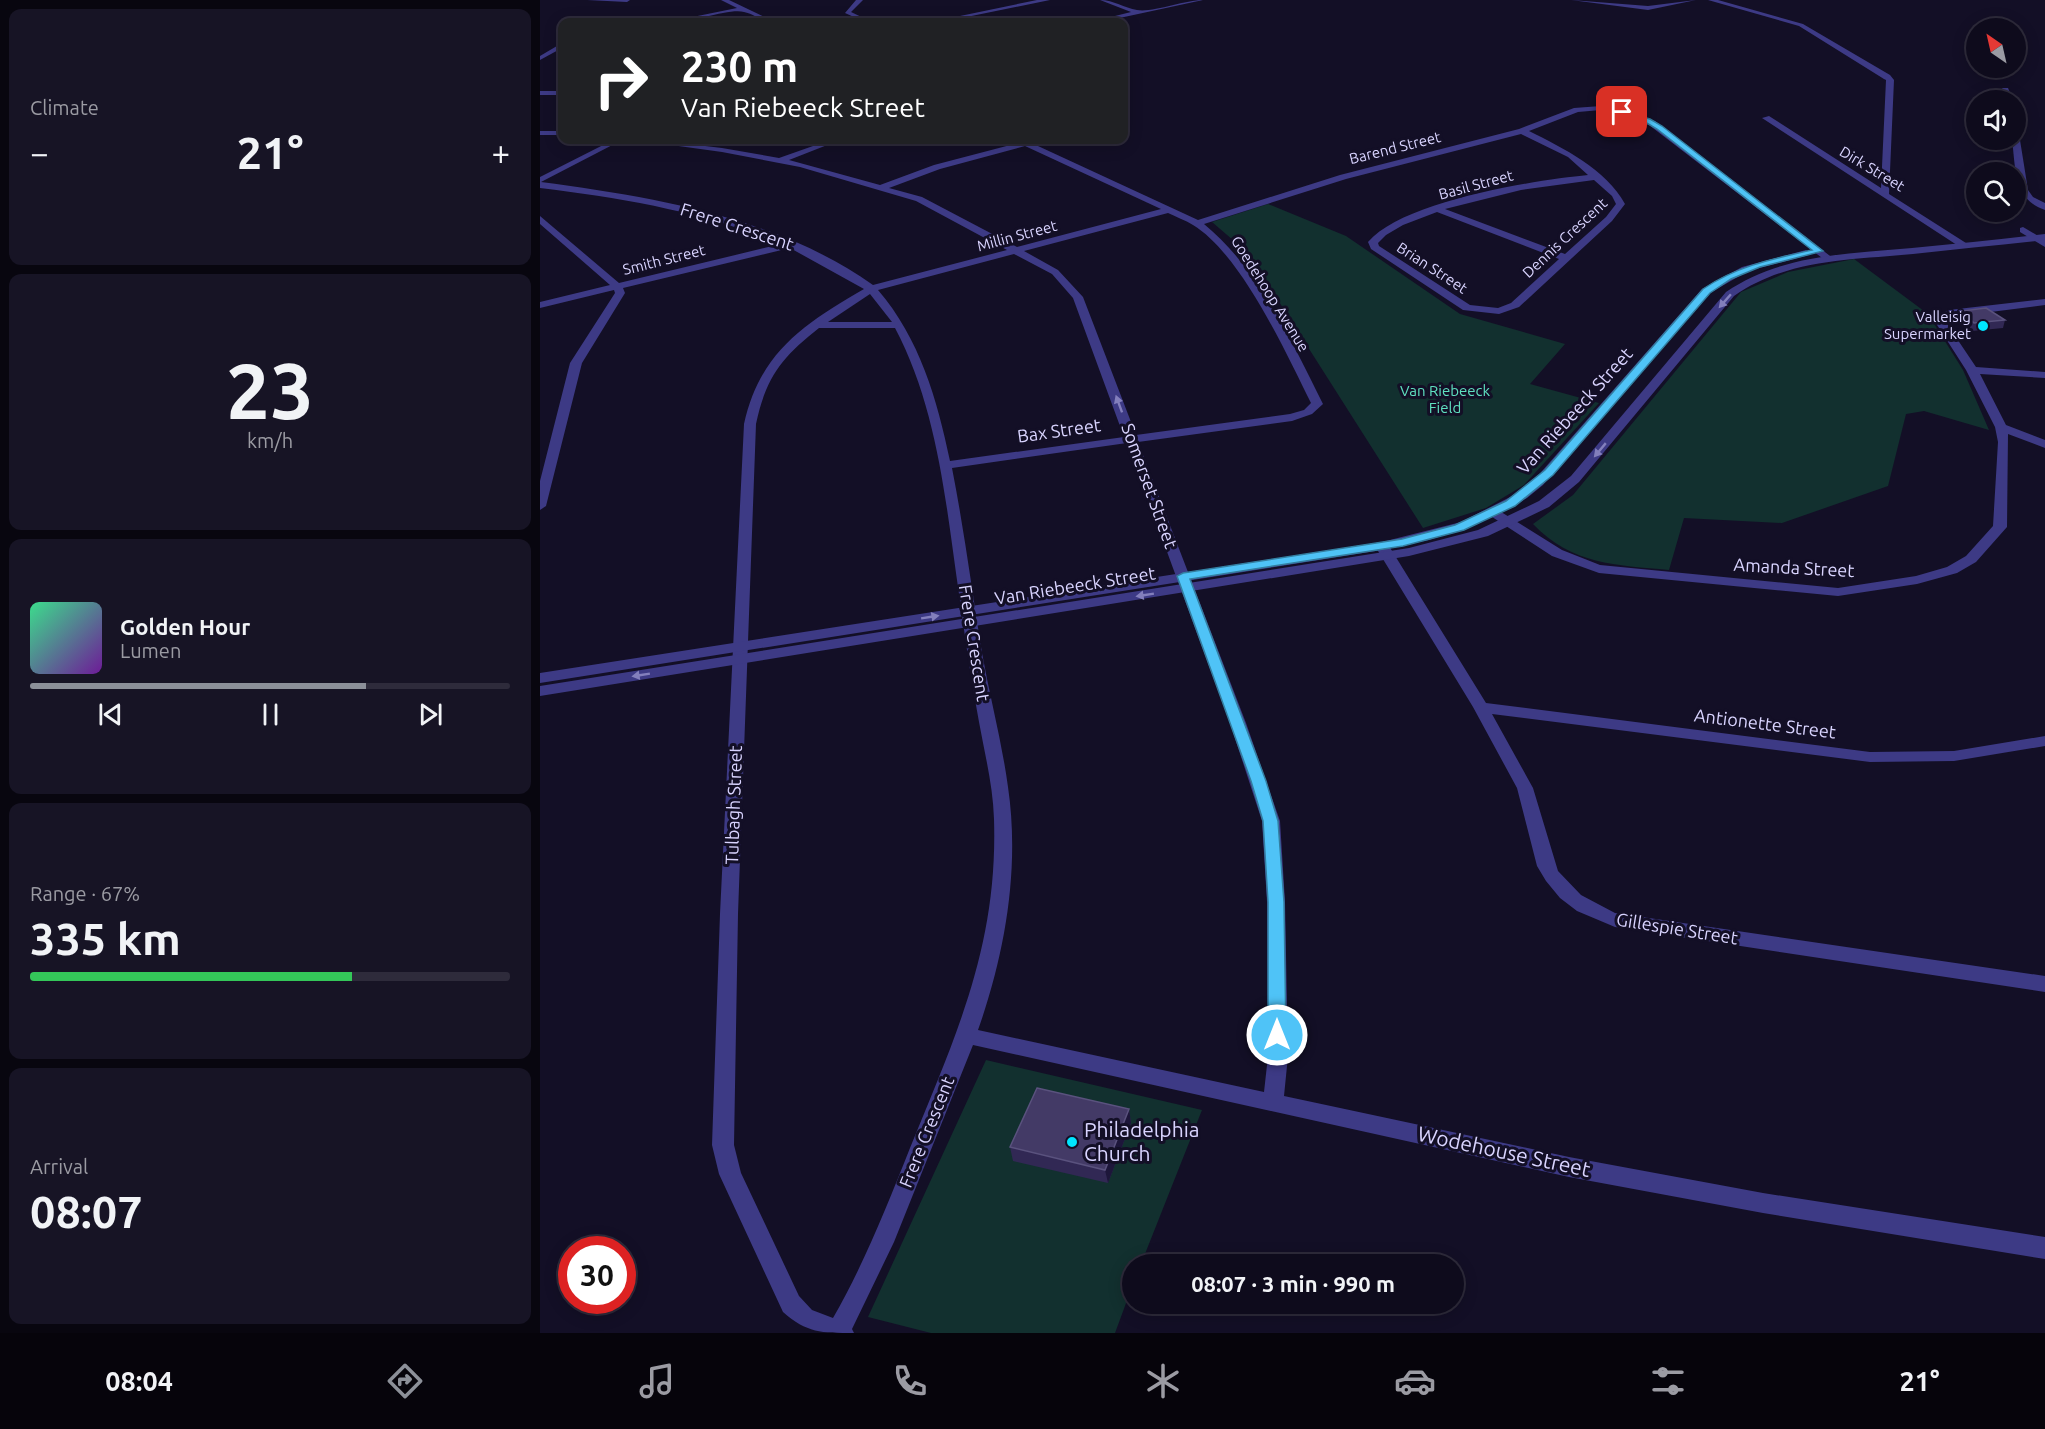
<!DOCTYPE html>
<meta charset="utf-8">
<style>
:root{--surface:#0e0b1c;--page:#171425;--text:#f1f3f6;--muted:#9b9ba3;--line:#2e2b3b;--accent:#8c9099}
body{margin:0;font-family:Ubuntu,sans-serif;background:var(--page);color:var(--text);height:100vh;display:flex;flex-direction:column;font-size:22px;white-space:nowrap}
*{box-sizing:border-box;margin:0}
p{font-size:20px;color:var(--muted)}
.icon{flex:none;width:33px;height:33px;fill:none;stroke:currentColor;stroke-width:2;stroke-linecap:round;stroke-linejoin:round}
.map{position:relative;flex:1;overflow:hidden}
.drawer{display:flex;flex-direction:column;gap:9px;padding:9px;background:#08060f;width:540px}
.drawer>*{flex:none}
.top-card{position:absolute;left:18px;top:18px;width:570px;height:126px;border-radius:12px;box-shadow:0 3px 15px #0003,0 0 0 2px var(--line);background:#202124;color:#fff;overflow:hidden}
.needle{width:39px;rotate:326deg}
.tools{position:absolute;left:1426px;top:18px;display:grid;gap:12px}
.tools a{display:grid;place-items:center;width:60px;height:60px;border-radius:50%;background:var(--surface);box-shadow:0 3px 15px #0003,0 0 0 2px var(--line);font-size:30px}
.speed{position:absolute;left:18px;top:1236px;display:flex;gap:12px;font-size:30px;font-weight:700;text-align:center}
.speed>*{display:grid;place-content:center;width:78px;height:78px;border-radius:50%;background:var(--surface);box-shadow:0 3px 15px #0003,0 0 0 2px var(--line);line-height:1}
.speed .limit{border:9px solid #d22;background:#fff;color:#111}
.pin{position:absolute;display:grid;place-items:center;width:51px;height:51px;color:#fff;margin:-26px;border-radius:12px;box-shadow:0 3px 9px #0006}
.me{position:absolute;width:66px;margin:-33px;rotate:0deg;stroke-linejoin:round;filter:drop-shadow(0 0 4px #0008)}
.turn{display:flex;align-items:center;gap:21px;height:126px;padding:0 24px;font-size:27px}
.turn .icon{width:78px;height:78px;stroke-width:2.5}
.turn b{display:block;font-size:42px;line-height:51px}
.big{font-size:45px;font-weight:700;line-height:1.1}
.drawer .card{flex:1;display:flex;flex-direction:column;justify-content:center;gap:9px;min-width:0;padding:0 21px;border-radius:12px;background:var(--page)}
.drawer .dial{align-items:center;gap:0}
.dial b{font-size:78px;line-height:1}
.song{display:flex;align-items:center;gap:18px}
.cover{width:72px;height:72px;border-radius:9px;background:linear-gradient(135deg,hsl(150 70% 55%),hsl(280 70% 35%))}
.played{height:6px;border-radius:3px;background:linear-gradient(90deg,var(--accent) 70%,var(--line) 70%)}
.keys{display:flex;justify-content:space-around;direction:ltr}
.heat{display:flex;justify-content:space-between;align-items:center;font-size:33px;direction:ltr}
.charge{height:9px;border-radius:4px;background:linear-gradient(90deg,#34c759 67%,var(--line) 0)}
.trip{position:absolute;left:582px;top:1254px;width:342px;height:60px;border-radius:30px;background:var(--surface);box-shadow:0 3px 15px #0003,0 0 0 2px var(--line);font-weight:700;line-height:60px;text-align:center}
.menu{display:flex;height:96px;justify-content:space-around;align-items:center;background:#06040b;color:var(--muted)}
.menu .icon{width:42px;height:42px}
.menu .selected{color:var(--accent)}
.menu b{font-size:27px;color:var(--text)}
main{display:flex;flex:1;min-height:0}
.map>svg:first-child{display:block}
.green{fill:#12302f}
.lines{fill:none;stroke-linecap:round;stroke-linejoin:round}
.minor{fill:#3d3a85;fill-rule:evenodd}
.tertiary{fill:#3d3a85;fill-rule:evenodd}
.wall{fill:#312854}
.shaded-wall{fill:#1d163a}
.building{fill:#433a66;stroke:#5a527e;stroke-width:1.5}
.oneway{fill:#837fbc}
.route{fill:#4fc3f7;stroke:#337fa1;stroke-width:1.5}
.poi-dot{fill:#00e5ff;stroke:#130f26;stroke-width:2}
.labels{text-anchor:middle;stroke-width:6;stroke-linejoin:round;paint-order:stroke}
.far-street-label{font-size:15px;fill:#d9d4ff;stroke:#130f26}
.far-poi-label{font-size:15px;fill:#d9d4ff;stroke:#130f26;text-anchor:end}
.far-park-label{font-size:15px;fill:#5fe0c0;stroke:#130f26}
.street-label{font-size:18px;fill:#d9d4ff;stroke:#130f26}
.near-poi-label{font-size:21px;fill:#d9d4ff;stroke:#130f26;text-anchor:start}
.near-street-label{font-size:21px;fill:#d9d4ff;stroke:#130f26}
</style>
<main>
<section class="drawer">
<div class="card"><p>Climate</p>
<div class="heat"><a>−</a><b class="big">21°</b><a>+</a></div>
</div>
<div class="card dial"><b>23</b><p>km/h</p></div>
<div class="card">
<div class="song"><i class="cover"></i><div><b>Golden Hour</b><p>Lumen</p></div></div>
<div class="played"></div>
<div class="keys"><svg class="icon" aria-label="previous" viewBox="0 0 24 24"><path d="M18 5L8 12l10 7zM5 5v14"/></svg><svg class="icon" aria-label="pause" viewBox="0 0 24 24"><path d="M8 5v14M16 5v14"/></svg><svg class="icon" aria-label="next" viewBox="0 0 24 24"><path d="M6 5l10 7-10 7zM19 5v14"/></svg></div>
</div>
<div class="card"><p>Range · 67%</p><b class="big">335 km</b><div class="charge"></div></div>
<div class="card"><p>Arrival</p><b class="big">08:07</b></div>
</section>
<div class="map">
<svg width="1505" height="1333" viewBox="0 0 1505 1333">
<rect width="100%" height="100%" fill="#130f26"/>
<g class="green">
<path d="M728,204l78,32 114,78 105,30 -35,40 69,19 -75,82 -38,23 -63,20 -175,-275 -36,-31z"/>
<path d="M1314,259l74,55 35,56 26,60 -65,-19 -18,3 -18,72 -106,37 -98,-5 -15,52c-53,-5 -97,-5 -136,-46l40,-29 168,-203 47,-20z"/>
<path d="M446,1060l216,50 -61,154h-9v23l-17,46h-184l-63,-16z"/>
</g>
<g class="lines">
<g class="minor">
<path d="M47,0h43l-3,2z"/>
<path d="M181,0h8l46,22c-12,1 -20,-8 -31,-10 -16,-4 -55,12 -76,10l69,-14z"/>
<path d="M316,0h7l-12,12 21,10h-7l-20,-9z"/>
<path d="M497,0h13l-108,22h-11z"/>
<path d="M560,0c14,0 24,8 37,10 15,3 47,-10 66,-10l-102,22h-10l40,-10z"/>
<path d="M1031,0l77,6 48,-6 -48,10z"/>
<path d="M1168,0h10l85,24 87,51 4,5 -5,114 77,49v4h-6l-198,-129 7,-2 112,72 5,-108 -2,-1 -85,-53z"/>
<path d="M22,43v5l-22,12v-4z"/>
<path d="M1462,88h6l5,12h-6z"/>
<rect x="0" y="91" width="22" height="4"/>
<path d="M1061,106l54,15 179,138 -8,2 -177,-136 -48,-15 -23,2 -49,19c34,17 77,38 96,73l-13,17 -93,86 -20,7 -36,-4 -92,-61 -3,-7c35,-41 167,-62 220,-67l-20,-18 -47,-23 -175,45 -142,45c55,45 88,118 119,180l-11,10 -20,7 -154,21 108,281 34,98 5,81 3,154 -4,40 285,61 194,36 282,44v22l-282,-46 -194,-36 -596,-132 -79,197 -42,87 2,4c-33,0 -47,0 -71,-21l-64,-138 -7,-29 8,-231 24,-490c16,-72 60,-100 120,-135l-74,-41 -167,40 2,5 -43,70 -36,143 -6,4v-29l30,-118 45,-70 -1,-3 -74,18v-6l70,-17 -70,-61v-8l79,67 162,-39c-77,-32 -158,-46 -241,-56v-11l73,-37h9l-81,42c113,15 238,36 332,103l134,-35 -91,-49 -116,-34 -78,-15 -87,-12h20l67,8 57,10 51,-18h10l-51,20 91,25 54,-20 84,-22 -3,-3h10l173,80 142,-45 179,-46 55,-21zM485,146l136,63 -144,38 -95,-50 -33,-9 51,-19zM1054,180l18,16 4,8 -10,13 -41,37 -120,-45 76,-19zM897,212l122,47 -48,44 -13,5 -28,-3 -91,-59 -1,-3 8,-8 17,-10zM628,213c8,4 17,7 25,12 48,29 93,128 118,178l-7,7 -14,4 -154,21 -53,-138 -25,-27 -34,-19zM474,254l38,20 21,24 51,139 -174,24c-13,-62 -30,-122 -72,-171zM330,294l22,28h-64zM279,328h76c43,81 51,177 64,266 6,43 12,86 20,128 6,33 14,64 15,97 4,127 -38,216 -84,329 -23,58 -46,116 -77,170l-21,-8 -13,-14 -58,-123 -7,-28 4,-231 18,-490c10,-47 26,-67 63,-96zM587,443l103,280 32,98 5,81 1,154 -4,36 -286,-62c27,-76 42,-162 30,-243 -6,-45 -18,-89 -26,-134 -10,-62 -18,-124 -30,-185z"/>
<rect x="0" y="131" width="22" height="4"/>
<path d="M1476,138l4,2 8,50 5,7 12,6v7c-32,-11 -29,-41 -33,-70z"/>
<path d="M1483,227l22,13v7l-25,-15v-4z"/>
<path d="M1505,299v6l-102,13 33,49 69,5v6l-65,-4 26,51 39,15v8l-37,-14 -1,93 -31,35 -19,11 -40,11 -79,12 -239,-23 -47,-17 -66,-43 7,-4 5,1 64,40 38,15 238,23 78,-12 31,-9 19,-11 27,-30 5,-84 -3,-15 -29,-57 -34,-53 17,-7z"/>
<path d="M842,542l7,4 97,157 384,49 84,-1 91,-15v10l-91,15 -84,1 -378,-48 41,74 25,83 23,24 34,18 430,63v16l-430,-65 -38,-16 -17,-13 -14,-17 -9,-15 -20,-78 -44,-81 -98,-161z"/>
</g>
<g class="tertiary">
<path d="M1505,234v6c-44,5 -88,9 -132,14 -63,6 -126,5 -179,42l-155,186 -30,25 -61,29 -79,20 -869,140v-10l869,-138 69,-18 61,-29 32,-25 155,-184c56,-38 121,-38 186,-44 44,-4 89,-9 133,-14z"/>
<path d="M1266,250l5,3 -2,2 -61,16 -38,22 -167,192 -16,13 -18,11 -39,18 -41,13 -47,10 -842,133v-10l842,-131 79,-20 57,-29 17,-14 167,-190 40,-22z"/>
</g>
</g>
<g class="wall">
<path d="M1422,311l43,9 -2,8 -31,3 -12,-13z"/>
<path d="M589,1109l2,14 -23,60 -95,-22 -3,-14z"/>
</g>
<path class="shaded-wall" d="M589,1109l2,14 -23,60 -3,-13z"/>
<g class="building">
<path d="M1446,308l19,12 -31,3 -12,-12z"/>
<path d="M497,1088l92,21 -24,61 -95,-23z"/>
</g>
<defs><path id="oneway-solid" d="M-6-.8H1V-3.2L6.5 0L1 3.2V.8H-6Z" transform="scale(1.5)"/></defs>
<g class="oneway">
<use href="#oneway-solid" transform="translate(1185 301) rotate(131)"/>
<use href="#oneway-solid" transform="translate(579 404) rotate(-110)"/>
<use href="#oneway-solid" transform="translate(1060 450) rotate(130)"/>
<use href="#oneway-solid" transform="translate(605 595) rotate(171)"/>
<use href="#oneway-solid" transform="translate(390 617) rotate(-9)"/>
<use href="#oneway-solid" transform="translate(101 675) rotate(171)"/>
</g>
<path class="route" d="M1080,111l30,8 12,7 161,125 -63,16 -29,12 -21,14 -157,182 -38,31 -51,24 -61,16 -213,33 76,202 12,40 6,81 2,133 -2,5 -7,3 -6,-3 -3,-5v-133l-5,-81 -12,-40 -74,-205 6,-3 219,-34 53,-14 51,-24 39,-31 158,-181c34,-23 69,-30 109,-39l-155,-121 -12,-7 -25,-8z"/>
<g class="poi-dot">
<circle cx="1443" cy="326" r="6"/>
<circle cx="532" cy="1142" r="6"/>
</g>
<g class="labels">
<g class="far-street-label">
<text transform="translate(855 148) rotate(-14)" y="5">Barend Street</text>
<text transform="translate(1332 169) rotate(31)" y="5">Dirk Street</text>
<text transform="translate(936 185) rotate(-15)" y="5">Basil Street</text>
<text transform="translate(477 236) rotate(-15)" y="5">Millin Street</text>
<text transform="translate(1025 238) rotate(-43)" y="5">Dennis Crescent</text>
<text transform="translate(124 260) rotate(-14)" y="5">Smith Street</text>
<text transform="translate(892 268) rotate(33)" y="5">Brian Street</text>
<text transform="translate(730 294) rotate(58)" y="5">Goedehoop Avenue</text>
</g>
<g class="far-poi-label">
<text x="1431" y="322">Valleisig<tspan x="1431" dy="17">Supermarket</tspan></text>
</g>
<g class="far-park-label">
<text x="905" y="396">Van Riebeeck<tspan x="905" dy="17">Field</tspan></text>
</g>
<g class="street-label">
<text transform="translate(197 227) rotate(18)" y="6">Frere Crescent</text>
<text transform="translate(1035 411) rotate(-48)" y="6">Van Riebeeck Street</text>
<text transform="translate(519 431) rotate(-8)" y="6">Bax Street</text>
<text transform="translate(609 486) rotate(70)" y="6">Somerset Street</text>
<text transform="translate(1254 568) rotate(3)" y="6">Amanda Street</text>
<text transform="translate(535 586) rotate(-9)" y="6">Van Riebeeck Street</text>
<text transform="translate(434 643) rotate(81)" y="6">Frere Crescent</text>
<text transform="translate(1225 724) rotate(7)" y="6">Antionette Street</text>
<text transform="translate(194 805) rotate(-88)" y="6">Tulbagh Street</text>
<text transform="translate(1137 929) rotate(9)" y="6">Gillespie Street</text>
<text transform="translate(387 1132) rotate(-68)" y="6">Frere Crescent</text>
</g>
<g class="near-poi-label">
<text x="544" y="1137">Philadelphia<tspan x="544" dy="24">Church</tspan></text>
</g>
<g class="near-street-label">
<text transform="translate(964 1152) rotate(12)" y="7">Wodehouse Street</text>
</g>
</g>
</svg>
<div class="tools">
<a><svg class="needle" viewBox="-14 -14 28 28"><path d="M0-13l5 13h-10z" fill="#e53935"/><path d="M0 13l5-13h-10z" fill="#9b9ba3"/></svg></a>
<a><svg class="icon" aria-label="sound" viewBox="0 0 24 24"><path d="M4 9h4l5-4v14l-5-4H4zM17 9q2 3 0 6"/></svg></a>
<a><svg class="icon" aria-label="search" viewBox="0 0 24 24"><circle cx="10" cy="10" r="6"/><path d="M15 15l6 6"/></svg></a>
</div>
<div class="speed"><div class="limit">30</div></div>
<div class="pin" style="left:1082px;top:112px;background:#d93025"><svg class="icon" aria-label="arrive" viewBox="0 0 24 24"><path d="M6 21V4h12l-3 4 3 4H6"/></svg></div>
<svg class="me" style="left:737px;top:1035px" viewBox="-20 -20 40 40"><circle r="17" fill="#4fc3f7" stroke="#fff" stroke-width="3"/><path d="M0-11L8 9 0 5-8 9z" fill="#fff"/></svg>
<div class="trip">08:07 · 3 min · 990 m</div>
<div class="top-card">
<div class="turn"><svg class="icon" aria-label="right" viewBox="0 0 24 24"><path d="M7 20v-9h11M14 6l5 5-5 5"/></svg><div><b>230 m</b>Van Riebeeck Street</div></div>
</div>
</div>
</main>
<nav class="menu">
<b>08:04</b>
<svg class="icon selected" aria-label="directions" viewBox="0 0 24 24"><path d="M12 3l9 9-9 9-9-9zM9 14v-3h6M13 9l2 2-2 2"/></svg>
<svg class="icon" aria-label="music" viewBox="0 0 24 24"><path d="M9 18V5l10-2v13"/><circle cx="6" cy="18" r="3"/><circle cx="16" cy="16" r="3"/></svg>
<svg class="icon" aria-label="phone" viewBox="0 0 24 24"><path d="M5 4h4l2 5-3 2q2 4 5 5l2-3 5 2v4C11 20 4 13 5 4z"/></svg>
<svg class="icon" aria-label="climate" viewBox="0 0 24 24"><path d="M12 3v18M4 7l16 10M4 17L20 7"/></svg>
<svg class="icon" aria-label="car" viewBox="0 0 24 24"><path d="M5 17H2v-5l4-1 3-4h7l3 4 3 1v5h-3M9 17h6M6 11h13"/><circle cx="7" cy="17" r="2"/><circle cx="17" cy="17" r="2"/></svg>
<svg class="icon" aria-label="filters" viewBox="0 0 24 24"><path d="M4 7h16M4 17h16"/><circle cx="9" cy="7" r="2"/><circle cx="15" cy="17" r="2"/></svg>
<b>21°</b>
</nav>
